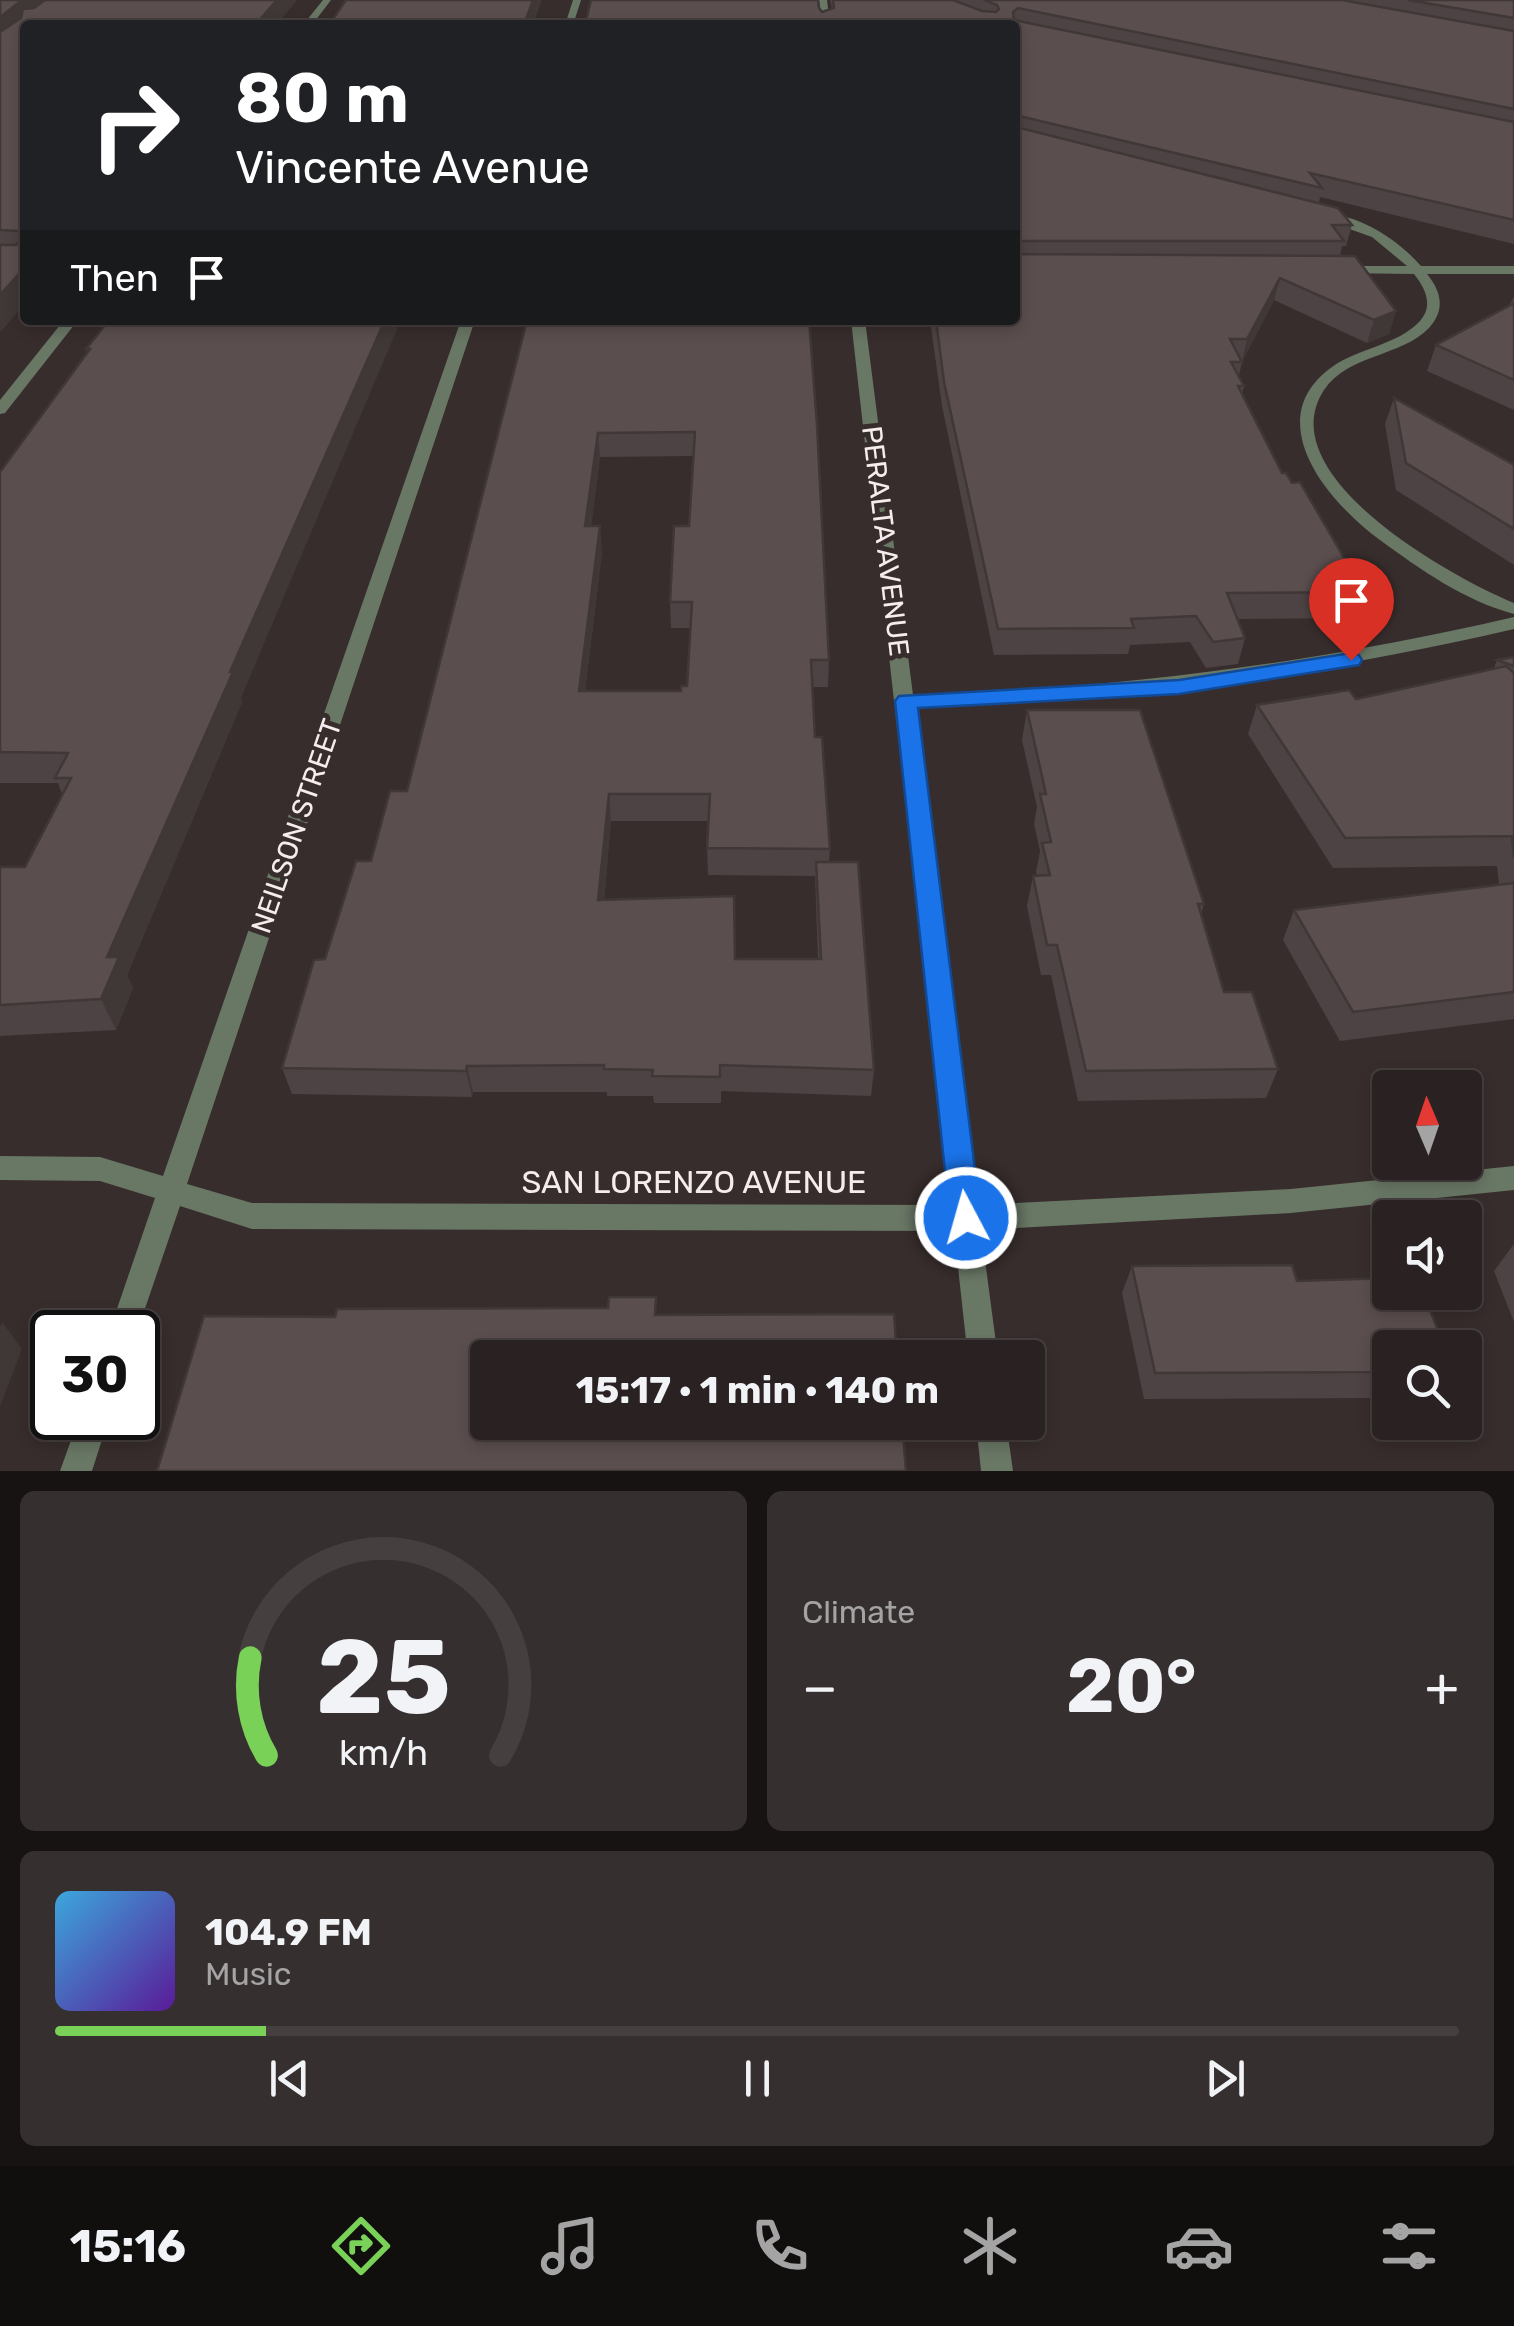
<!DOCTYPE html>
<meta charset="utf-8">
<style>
:root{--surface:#2a2222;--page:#362f2f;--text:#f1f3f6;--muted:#a5a4a5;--line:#463f40;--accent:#79d157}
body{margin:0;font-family:Rubik,sans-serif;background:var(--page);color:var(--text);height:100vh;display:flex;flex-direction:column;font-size:38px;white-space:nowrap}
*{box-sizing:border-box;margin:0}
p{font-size:32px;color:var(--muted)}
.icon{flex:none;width:55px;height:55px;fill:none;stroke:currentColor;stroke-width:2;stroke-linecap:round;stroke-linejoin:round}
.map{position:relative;height:1471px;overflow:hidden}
.sheet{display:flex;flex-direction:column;gap:20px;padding:20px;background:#171313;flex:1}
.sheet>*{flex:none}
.hud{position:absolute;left:20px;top:20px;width:1000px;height:305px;border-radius:10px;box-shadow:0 5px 15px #0003,0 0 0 2px var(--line);background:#202124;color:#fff;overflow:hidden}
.needle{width:65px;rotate:358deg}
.tools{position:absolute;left:1372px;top:1070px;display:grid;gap:20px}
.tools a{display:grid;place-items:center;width:110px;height:110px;border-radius:10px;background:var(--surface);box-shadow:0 5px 15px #0003,0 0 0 2px var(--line);font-size:50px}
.speed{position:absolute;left:30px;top:1310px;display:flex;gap:20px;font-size:50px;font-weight:700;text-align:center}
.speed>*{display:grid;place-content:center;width:130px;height:130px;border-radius:50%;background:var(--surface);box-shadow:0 5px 15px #0003,0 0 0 2px var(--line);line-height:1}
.speed .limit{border:5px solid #111;border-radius:15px;background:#fff;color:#111}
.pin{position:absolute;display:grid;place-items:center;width:85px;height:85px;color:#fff;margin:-102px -42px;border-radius:50% 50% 50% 0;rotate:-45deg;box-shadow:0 0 10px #0007}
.pin .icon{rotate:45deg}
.me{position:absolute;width:110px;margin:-55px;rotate:354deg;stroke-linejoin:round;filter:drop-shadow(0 0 8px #0008)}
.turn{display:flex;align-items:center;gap:35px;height:210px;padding:0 50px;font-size:45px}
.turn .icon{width:130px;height:130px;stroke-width:2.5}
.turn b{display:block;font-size:70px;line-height:85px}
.then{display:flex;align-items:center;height:95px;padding:0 50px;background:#0003;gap:20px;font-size:38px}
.big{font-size:75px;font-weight:700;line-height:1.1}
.sheet .widget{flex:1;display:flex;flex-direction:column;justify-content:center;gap:15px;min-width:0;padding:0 35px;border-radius:15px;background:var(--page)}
.sheet .dial{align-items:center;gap:0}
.dial svg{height:260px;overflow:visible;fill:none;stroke:var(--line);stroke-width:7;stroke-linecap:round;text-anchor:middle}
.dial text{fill:var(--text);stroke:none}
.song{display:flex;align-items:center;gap:30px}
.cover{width:120px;height:120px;border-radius:15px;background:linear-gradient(135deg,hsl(200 70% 55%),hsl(270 70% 35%))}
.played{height:10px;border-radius:5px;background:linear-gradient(90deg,var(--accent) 15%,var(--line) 15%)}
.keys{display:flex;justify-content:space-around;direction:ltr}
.heat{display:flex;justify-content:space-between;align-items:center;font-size:55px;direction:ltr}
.sheet .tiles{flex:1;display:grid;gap:20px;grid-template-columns:1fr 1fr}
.widget:last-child{grid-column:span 2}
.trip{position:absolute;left:470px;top:1340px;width:575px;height:100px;border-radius:10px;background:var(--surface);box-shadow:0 5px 15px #0003,0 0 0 2px var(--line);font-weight:700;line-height:100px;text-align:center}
.tabs{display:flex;height:160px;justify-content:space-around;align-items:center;background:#110e0e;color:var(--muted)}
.tabs .icon{width:70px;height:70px}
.tabs .active{color:var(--accent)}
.tabs b{font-size:45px;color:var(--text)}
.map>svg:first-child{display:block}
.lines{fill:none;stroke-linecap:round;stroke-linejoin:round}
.street{fill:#697765;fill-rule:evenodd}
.wall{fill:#4e4344;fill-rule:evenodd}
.shaded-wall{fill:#403737}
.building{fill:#5b4e4f;stroke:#403737;stroke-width:2.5;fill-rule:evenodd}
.route{fill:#1a73e8;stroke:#114b97;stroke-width:2.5}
.labels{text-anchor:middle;stroke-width:10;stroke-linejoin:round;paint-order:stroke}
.street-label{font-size:28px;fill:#f5eded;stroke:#382d2d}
.near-street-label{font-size:32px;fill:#f5eded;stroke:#382d2d}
</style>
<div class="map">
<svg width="1514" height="1471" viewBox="0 0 1514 1471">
<rect width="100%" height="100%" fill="#382d2d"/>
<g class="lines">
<g class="street">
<path d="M323,0h8l-19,25h-9z"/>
<path d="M573,0h8l-8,25h-8z"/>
<path d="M819,0h8l3,25h-8z"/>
<path d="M1324,214c36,0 74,26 97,52h93v8h-87c14,17 19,35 2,54 -28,29 -81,26 -105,62 -56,86 129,188 190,213v11c-49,-13 -93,-44 -134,-74 -51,-37 -122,-120 -48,-173 26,-19 66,-22 88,-46 14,-16 5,-33 -6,-47l-76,-1v-6l4,-1h65l-35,-29 -48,-17z"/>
<path d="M64,320h14l-73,93 -5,1v-14z"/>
<path d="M461,320h14l-288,864 65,19 699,2 -100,-885h14l48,375c204,-6 402,-32 601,-78v12c-198,46 -396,72 -600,78l64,498 313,-16 223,-23v24l-223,23 -310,17 17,128h-30l-14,-127 -702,-2 -72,-23 -43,126h-28l46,-134 -55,-17 -100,-1v-24l100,1 63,19z"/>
<path d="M79,1418h30l-17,53h-32z"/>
<path d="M976,1422h30l7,49h-32z"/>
</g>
</g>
<g class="wall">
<path d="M0,0h297l-21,25h-251v278l-25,29z"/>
<path d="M830,0h684v244l-194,-47 -1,6 33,22 -6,21h-4l-2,10 56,55 -7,23 -22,9 -93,-43 -32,62 -3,13 5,11 -2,8 40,79 10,10 72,109 -9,26 -117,1 7,19 -7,26 -32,4 -16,-26 -60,3 -2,9 -134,1 -52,-249 -12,-86h85v-295h-430l234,-17 3,4 10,-3z"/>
<path d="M1514,297v113l-87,-39 9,-26 73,-40z"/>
<path d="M109,320l133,382 -115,273 6,13 -17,42 -116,6v-169h25l37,-73 -4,-11h-58v-311l87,-120 -1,-3z"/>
<path d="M527,320h282l20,340 -1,27h-15l2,50 15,112 -1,13 45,208 -3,26 -150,-5v12h-67l-1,-7h-46v-4h-134l-1,5 -180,-3 -10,-26 43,-109 46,-98 36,-70zM693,456l-4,70 -19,76 1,26h20l-4,58 -6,5h-96l17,-139 -11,-26 9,-69zM611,821h97l-1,27 1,27 107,1 3,83h-83l-131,-59z"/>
<path d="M1394,398l120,67v100l-118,-75 -11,-66z"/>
<path d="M1514,657v362l-174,22 -57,-101 11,-30 205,-25 -2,-19 -164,2 -85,-134 9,-29 99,-6 138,-31 3,-8z"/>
<path d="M1027,710l177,194 -3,10 23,78 54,77 -12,29 -188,3 -27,-126h-10l-14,-69 6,-30h4l-1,-4 4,-21 -6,-27 3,-17 -15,-67z"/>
<path d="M1514,1244v78l-20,-51z"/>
<path d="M1132,1266l165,15 93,67v74h57l-1,3 -55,3 -11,-30 -236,1 -22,-106z"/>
</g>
<g class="shaded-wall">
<path d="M22,0h31l-53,41v-24z"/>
<path d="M277,0h20l-21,25h-21z"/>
<path d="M533,0h9l-9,25h-9z"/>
<path d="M25,267v36l-25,29v-37z"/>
<path d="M1280,278l-6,22 -32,62 5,-23z"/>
<path d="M1396,311l-7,23 -22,9 7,-23z"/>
<path d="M385,320h16l-160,378 1,4 -115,273 6,13 -17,42 -15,-31 6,-42 123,-285z"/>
<path d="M598,433l2,24 -12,95 -3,-26z"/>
<path d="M600,526l2,26 -20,166 -3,-27z"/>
<path d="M609,794l2,27 -9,106 -4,-27z"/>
<path d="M467,1066l6,26 -1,5 -6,-26z"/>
<path d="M2,1322l20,27 -22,57v-79z"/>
</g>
<g class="building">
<path d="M0,0h22l-22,17z"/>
<path d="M45,0h232l-22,25h-230v242l-25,28v-50h16l4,-4 -1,-10 -19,-1v-198l21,-14 2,-9 11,-1z"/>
<path d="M346,0h187l-9,25h-195z"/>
<path d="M591,0h227l1,8 3,4 12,-4 -1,-8h120l29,11 14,1 3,-3 -2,-4 -13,-5h358l172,31v78l-496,-101 -5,4 1,8 500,102v98l-204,-47 12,15 -307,-73v-90h-430z"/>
<path d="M1408,0h106v18z"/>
<path d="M1015,115l1,12 322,81 14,17h-20l12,16h-326l-3,2z"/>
<path d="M1015,254l340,2 41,55 -22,9 -94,-42 -33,61h-17l12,23h-11l13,24h-6l44,87h4l6,10 8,-1 64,110 -137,1 18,45 -32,4 -17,-26 -65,3 3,9 -136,1 -54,-247 -8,-62h79z"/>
<path d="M1514,303v77l-78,-35z"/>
<path d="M109,320h276l-155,352h3l-126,285h12l-18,42 -101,6v-138h25l46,-89h-16l13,-25 -68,-1v-280l90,-123h-4z"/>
<path d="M527,320h282l8,105 12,235h-18l4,77h7l8,112 -123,-1 3,-54h-101l-11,106 136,-4 1,63h86l-5,-97h42l16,208 -154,-5v12l-68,-1 1,-6 -49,-1v-4l-137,1 -1,5 -184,-3 32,-108 11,-1 31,-98h15l19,-70h17zM695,432l-6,94h-15l-4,76h22l-5,84h-6v5h-102l21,-165h-15l13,-93z"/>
<path d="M1394,398l120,67v64l-108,-66z"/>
<path d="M1514,657v9l-17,-6z"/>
<path d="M1506,666l8,7v185l-2,-22 -167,2 -88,-133 92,-15 7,9z"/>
<path d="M1027,710h113l64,194h-6l26,88h28l26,77 -192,2 -29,-126h-10l-14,-69 17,-1 -8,-32 9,-1 -11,-48h6z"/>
<path d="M1514,883v109l-161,20 -59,-102z"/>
<path d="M1292,1265l5,16 93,-3v14h33l22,56h-55v24l-235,1 -23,-107z"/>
<path d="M609,1297h47l-1,18 239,-1 3,44h-409v64h414l4,49h-749l47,-155 131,1 2,-8 271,-1z"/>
</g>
<path class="route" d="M1351,653l8,2 3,5 -3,5 -180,29 -261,14 63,510 -4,10 -11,4 -11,-4 -5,-10 -55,-517 4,-5 280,-16z"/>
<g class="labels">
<g class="street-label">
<text transform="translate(886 541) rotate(83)" y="10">PERALTA AVENUE</text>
<text transform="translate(296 826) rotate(-71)" y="10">NEILSON STREET</text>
</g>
<g class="near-street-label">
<text x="694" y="1193">SAN LORENZO AVENUE</text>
</g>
</g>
</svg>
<div class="tools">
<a><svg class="needle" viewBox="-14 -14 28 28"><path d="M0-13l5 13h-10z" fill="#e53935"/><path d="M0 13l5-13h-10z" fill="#a5a4a5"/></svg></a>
<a><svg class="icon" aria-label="sound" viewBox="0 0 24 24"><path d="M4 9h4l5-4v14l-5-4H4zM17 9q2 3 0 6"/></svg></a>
<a><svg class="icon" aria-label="search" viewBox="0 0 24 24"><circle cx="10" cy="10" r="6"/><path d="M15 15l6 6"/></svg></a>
</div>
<div class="speed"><div class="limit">30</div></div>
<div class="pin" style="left:1351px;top:660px;background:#d93025"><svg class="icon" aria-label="arrive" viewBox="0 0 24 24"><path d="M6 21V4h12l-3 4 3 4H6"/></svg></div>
<svg class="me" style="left:966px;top:1218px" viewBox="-20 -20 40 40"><circle r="17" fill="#1a73e8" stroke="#fff" stroke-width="3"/><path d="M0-11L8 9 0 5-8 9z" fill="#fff"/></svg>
<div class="trip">15:17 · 1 min · 140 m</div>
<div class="hud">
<div class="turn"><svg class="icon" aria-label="right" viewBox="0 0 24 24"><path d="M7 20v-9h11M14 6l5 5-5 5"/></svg><div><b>80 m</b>Vincente Avenue</div></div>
<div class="then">Then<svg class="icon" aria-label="arrive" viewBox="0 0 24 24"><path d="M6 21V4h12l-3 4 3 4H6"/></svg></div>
</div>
</div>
<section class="sheet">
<div class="tiles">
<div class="widget dial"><svg viewBox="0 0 100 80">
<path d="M14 69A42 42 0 1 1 86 69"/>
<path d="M14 69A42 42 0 0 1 9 39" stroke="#79d157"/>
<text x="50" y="56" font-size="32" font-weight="700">25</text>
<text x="50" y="72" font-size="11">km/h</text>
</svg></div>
<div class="widget"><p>Climate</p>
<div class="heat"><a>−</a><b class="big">20°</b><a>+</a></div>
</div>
<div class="widget">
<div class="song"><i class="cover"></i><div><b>104.9 FM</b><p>Music</p></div></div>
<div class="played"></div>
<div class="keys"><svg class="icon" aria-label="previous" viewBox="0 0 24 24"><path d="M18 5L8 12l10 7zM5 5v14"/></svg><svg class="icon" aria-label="pause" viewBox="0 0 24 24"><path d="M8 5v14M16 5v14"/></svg><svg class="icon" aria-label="next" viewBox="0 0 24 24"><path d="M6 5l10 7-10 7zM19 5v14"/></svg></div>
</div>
</div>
</section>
<nav class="tabs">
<b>15:16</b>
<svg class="icon active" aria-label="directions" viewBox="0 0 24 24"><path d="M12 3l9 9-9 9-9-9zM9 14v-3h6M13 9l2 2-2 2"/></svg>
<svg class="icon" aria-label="music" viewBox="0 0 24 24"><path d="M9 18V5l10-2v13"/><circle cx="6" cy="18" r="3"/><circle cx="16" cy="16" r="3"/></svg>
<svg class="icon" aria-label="phone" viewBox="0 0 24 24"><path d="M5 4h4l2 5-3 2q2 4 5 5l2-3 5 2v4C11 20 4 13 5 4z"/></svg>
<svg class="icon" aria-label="climate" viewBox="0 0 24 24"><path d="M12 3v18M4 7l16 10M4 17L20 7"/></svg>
<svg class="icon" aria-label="car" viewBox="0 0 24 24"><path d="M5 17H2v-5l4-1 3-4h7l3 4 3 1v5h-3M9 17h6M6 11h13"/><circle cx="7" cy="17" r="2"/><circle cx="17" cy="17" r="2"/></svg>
<svg class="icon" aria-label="filters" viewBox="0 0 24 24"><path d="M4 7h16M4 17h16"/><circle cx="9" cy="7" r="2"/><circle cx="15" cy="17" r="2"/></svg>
</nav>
